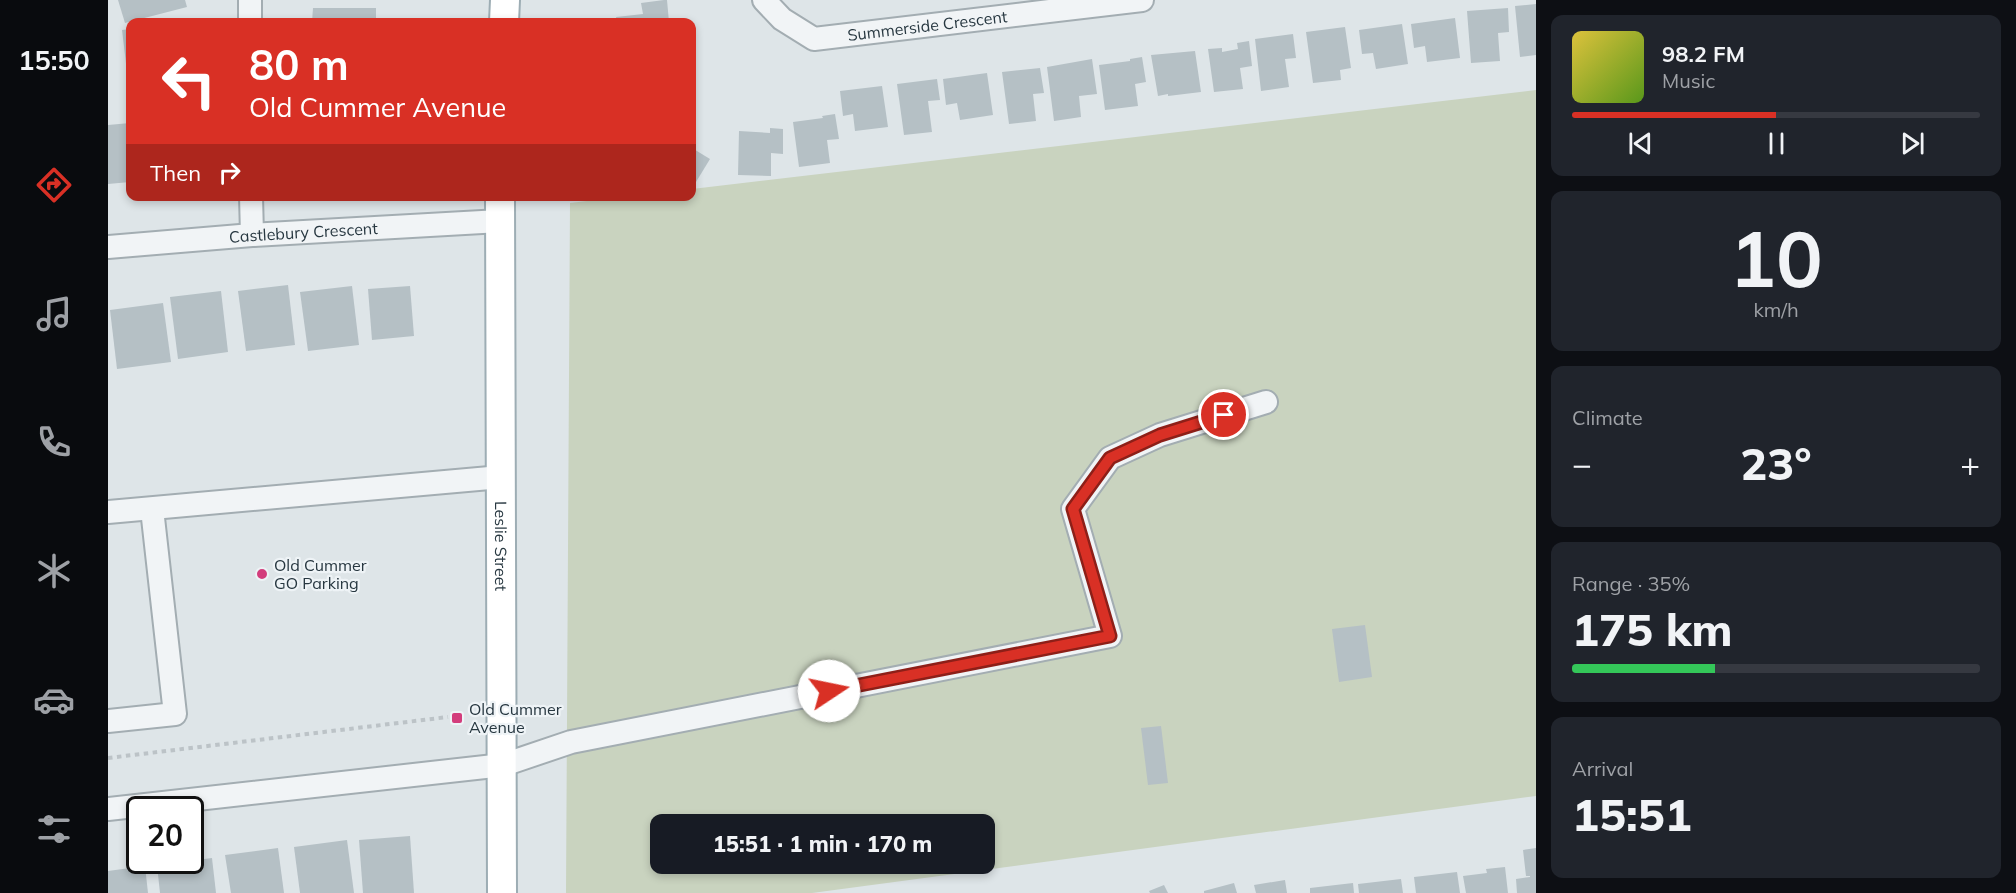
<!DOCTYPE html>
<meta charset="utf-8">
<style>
:root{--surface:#171b24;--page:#20242c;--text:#f1f3f6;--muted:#9ea1a6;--line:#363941;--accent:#d93025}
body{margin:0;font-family:Mulish,sans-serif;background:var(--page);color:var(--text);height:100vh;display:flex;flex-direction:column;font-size:22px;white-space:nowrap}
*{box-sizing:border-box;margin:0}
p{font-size:20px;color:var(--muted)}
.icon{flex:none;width:33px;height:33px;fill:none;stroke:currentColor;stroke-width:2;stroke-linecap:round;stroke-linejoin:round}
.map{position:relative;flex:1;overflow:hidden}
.details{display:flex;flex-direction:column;gap:15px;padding:15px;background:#0d0f14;width:480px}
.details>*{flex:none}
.hud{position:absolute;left:18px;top:18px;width:570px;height:183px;border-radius:12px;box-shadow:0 3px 9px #0003;background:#d93025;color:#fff;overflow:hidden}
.speed{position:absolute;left:18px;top:796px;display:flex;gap:12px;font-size:30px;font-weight:700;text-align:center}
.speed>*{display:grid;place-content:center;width:78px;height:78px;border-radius:50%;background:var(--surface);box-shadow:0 3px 9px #0003;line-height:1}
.speed .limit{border:3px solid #111;border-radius:9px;background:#fff;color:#111}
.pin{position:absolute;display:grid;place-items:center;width:51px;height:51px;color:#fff;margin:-26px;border:3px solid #fff;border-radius:50%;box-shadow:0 2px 6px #0007}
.me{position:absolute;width:66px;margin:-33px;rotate:79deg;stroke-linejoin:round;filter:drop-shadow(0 0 4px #0008)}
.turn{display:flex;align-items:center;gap:21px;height:126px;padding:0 24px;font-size:27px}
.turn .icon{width:78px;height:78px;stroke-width:2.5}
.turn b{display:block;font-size:42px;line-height:51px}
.then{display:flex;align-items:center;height:57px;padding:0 24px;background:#0003;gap:12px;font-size:22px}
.big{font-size:45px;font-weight:800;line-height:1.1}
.details .widget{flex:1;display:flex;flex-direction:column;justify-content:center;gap:9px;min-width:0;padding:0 21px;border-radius:12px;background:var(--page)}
.details .dial{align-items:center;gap:0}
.dial b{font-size:78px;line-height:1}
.song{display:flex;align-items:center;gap:18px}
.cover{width:72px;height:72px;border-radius:9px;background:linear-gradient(135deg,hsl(50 70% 55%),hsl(90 70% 35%))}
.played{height:6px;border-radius:3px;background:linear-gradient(90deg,var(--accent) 50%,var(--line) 50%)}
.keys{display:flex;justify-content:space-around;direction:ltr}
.heat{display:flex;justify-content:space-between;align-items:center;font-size:33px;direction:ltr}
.charge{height:9px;border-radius:4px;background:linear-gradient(90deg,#34c759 35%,var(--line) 0)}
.trip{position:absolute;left:542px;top:814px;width:345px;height:60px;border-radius:12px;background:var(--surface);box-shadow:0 3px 9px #0003;font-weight:800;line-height:60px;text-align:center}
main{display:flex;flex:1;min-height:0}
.dock{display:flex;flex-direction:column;width:108px;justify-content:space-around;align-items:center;background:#090b0e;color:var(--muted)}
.dock .icon{width:42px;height:42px}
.dock .on{color:var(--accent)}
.dock b{font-size:27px;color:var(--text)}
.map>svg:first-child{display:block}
.green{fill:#c9d3bf;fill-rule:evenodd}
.building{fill:#b5c0c5}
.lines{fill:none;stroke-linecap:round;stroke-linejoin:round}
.minor-casing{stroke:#a3adb2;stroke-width:26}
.major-casing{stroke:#9dadb4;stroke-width:32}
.path{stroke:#bcc3c7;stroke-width:4;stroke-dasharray:4.5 4.5;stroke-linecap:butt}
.minor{stroke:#f1f4f6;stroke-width:22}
.major{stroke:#fff;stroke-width:28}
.route-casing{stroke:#8d1f18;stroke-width:15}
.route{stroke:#d93025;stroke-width:10}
.poi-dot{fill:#d33d7c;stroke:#eef3f6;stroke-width:2}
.labels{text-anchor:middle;stroke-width:4.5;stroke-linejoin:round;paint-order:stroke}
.street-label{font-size:16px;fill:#273740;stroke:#eef3f6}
.poi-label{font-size:16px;fill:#273740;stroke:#eef3f6;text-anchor:start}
</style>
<main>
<nav class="dock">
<b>15:50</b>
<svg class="icon on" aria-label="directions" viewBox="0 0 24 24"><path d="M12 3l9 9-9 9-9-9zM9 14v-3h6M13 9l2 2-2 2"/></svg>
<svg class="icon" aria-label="music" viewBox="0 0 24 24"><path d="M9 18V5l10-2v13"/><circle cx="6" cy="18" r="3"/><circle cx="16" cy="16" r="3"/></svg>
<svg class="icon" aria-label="phone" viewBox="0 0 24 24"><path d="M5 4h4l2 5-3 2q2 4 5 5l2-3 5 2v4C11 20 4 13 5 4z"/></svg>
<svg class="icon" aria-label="climate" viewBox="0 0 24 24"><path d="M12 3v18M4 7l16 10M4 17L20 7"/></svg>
<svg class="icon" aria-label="car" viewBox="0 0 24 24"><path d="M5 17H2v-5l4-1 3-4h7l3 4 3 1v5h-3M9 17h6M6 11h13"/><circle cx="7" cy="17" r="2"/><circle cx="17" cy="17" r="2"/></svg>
<svg class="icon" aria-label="filters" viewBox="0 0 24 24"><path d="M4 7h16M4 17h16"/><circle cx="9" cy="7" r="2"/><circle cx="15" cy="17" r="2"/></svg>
</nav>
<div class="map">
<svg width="1428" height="893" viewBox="0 0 1428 893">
<rect width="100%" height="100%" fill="#dee5e8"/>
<path class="green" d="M1428,90v706l-724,97h-246l4,-690 58,-7h64v-7zM552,825h324v39h-324z"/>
<g class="building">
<path d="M10,0h67l2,7 -62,16z"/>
<path d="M556,0h3l2,22h-52l-1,-5 27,-3 -2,-11z"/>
<path d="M1428,4v51l-16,2 -5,-51z"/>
<path d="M205,8h63v14h-64z"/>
<path d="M1400,8l1,24 -11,1 2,28 -29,2 -4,-52z"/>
<path d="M1347,18l5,40 -33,4 -2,-16 -11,2 -3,-24z"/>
<path d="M1294,24l6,40 -32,5 -3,-16 -11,1 -3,-24z"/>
<path d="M1237,27l6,41 -11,2 1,10 -28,3 -7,-51z"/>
<path d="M22,29v51h-2l-6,-50z"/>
<path d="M1185,34l3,24 -11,1 4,28 -28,4 -6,-52z"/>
<path d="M1141,41l3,25 -12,2 3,21 -29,3 -6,-43 14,-1v4l16,-3 -1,-6z"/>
<path d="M1087,51l6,41 -33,4v-2l-10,2 -7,-41z"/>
<path d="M1034,57l4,25 -11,2 3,22 -33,4 -6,-45 31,-4v-2z"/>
<path d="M984,59l5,35 -18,2 2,21 -27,4 -7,-54z"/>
<path d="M932,68l4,25 -11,1 3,27 -27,3 -7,-52z"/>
<path d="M879,73l6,42 -33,5 -3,-17 -11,2 -3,-26z"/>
<path d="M829,79l3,21 -12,1 4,31 -28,3 -7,-51z"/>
<path d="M774,86l6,41 -33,4 -2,-17 -10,2 -3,-25z"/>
<path d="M727,114l4,25 -12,1 3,23 -31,4 -6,-45 30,-4 -1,-2z"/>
<path d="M22,123v59l-22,2v-59z"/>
<path d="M662,128l13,1v25l-12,-1v23l-33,-1 1,-44 31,2z"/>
<path d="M584,148l18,11 -14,23 -4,-3z"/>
<path d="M180,285l7,60 -49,6 -8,-60z"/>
<path d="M244,286l7,59 -51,6 -8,-59z"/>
<path d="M302,286l4,50 -42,4 -4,-51z"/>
<path d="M113,291l7,61 -50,7 -8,-62z"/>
<path d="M55,303l8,59 -54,7 -7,-59z"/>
<path d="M1257,625l7,52 -33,5 -7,-53z"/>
<path d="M1053,726l7,57 -20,2 -7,-57z"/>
<path d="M302,836l4,57h-51l-4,-53z"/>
<path d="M239,840l7,53h-54l-6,-46z"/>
<path d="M170,848l6,45h-53l-6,-38z"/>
<path d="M1428,848v45h-19l-1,-14 14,-2v-1h-4l-3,-26z"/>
<path d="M104,858l4,35h-56l-3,-28z"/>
<path d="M37,866l3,27h-40v-22z"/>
<path d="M1397,867l3,26h-42l-3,-17 24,-3 -1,-4z"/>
<path d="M1349,872l3,21h-44l-2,-16z"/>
<path d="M1293,879l2,14h-44l-1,-9z"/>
<path d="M1177,880l2,13h-31l-2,-8z"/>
<path d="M1126,883l3,10h-33v-2z"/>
<path d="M1245,883l1,10h-44v-5z"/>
<path d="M1056,885l4,8h-18l-1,-2z"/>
</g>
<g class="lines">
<g class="minor-casing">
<g id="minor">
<path d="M142,0v22"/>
<path id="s1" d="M656,0l18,19 32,20 328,-39"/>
<path d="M143,196l1,39"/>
<path id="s2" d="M0,247l144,-12 248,-14"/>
<path d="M0,512l393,-35"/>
<path d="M0,721l67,-7 -23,-205"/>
<path d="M0,809l395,-44 68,-23 539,-106 -37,-127 37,-51 50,-23 106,-33"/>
</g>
</g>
<g class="major-casing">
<g id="major">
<path d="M396,22l1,-22"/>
<path id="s3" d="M392,196l2,697"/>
</g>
</g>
<path class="path" d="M0,758l340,-41"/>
<use href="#minor" class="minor"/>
<use href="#major" class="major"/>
</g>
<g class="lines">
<g class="route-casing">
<path id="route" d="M721,691l281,-55 -37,-127 37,-51 50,-23 64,-20"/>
</g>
<use href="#route" class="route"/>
</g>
<g class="poi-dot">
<circle cx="154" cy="574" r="6"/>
<rect x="343" y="712" width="12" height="12" rx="3"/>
</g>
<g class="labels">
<g class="street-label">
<text dy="6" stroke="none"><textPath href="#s1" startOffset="178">Summerside Crescent</textPath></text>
<text dy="6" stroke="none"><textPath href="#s2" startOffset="196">Castlebury Crescent</textPath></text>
<text dy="6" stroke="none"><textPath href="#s3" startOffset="350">Leslie Street</textPath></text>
</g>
<g class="poi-label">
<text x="166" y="571">Old Cummer<tspan x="166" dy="18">GO Parking</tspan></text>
<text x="361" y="715">Old Cummer<tspan x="361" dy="18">Avenue</tspan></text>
</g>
</g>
</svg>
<div class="speed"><div class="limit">20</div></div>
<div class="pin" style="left:1116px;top:415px;background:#d93025"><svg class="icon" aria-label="arrive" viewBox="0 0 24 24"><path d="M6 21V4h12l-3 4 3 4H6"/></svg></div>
<svg class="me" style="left:721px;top:691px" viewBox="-20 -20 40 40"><circle r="19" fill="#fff"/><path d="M0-13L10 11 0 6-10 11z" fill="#d93025"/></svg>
<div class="trip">15:51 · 1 min · 170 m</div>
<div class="hud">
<div class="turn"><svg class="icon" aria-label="left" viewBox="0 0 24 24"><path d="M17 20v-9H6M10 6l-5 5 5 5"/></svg><div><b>80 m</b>Old Cummer Avenue</div></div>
<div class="then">Then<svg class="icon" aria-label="right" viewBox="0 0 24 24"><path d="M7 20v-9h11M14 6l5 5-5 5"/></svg></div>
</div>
</div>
<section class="details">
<div class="widget">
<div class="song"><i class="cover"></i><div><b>98.2 FM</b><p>Music</p></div></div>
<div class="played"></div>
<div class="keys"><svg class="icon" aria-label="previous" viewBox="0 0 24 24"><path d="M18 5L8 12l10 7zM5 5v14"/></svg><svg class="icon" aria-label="pause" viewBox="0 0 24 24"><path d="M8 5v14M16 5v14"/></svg><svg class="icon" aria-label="next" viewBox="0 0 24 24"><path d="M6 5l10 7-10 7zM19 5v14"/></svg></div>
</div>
<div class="widget dial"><b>10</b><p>km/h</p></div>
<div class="widget"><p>Climate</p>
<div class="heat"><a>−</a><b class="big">23°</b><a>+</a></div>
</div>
<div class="widget"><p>Range · 35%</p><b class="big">175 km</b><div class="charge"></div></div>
<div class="widget"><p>Arrival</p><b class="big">15:51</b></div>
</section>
</main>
